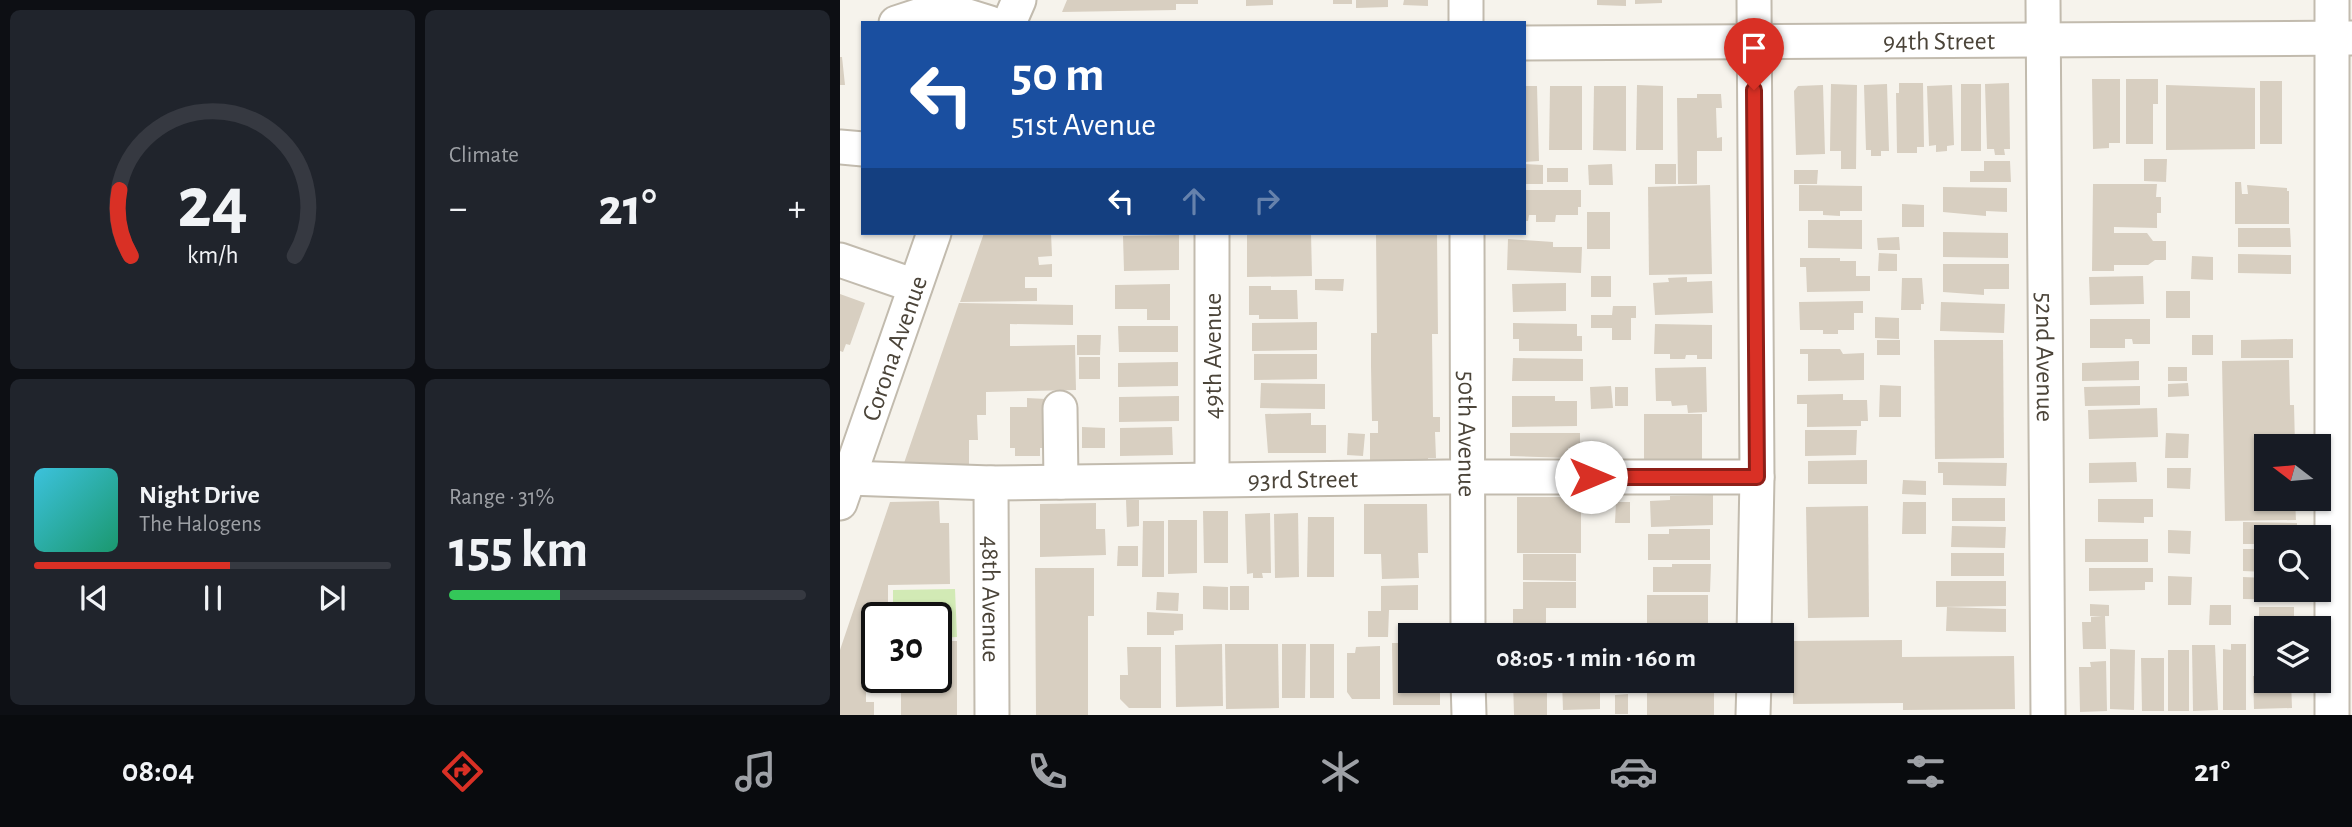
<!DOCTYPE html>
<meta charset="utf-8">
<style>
:root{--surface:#171b24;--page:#20242c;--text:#f1f3f6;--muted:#9ea1a6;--line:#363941;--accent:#d93025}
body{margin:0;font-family:"Alegreya Sans",sans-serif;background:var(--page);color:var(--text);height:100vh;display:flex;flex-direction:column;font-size:26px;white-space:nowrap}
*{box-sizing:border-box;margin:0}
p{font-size:23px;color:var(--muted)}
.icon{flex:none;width:38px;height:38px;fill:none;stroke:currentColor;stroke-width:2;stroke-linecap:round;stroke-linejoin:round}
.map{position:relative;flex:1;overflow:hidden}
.sheet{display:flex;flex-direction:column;gap:10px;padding:10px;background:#0d0f14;width:840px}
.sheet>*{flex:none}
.top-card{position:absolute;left:21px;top:21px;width:665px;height:214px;border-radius:0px;box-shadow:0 2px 5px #0004;background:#1a4fa0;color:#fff;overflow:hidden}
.needle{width:46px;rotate:286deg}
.fabs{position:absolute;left:1414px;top:434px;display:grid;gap:14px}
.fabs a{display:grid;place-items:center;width:77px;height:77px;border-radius:0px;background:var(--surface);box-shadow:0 2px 5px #0004;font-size:35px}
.speed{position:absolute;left:21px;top:602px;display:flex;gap:14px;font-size:35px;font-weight:700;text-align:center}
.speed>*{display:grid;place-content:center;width:91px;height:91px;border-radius:50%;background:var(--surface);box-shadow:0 2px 5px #0004;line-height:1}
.speed .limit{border:4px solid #111;border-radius:10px;background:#fff;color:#111}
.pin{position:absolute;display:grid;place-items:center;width:60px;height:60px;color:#fff;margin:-72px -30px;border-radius:50% 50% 50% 0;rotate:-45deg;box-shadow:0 0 7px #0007}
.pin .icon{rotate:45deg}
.me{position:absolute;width:77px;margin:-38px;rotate:90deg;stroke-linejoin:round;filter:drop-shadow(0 0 5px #0008)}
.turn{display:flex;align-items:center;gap:24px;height:147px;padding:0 35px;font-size:32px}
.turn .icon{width:91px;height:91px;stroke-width:2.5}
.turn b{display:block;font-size:49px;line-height:60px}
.lanes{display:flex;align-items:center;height:66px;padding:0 35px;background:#0003;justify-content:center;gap:35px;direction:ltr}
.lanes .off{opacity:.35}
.big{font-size:52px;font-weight:600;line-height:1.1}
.sheet .card{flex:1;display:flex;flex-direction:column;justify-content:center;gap:10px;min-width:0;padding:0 24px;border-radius:10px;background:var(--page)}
.sheet .dial{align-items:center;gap:0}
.dial svg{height:182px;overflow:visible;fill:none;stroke:var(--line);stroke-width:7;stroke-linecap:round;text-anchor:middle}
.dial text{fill:var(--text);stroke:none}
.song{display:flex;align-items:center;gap:21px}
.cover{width:84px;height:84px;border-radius:10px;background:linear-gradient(135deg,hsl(190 70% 55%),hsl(160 70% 35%))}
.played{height:7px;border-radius:4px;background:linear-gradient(90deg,var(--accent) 55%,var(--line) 55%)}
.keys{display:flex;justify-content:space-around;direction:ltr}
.heat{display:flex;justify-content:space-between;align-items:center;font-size:38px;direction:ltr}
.charge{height:10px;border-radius:5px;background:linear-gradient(90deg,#34c759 31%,var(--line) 0)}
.sheet .tiles{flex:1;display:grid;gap:10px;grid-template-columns:repeat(2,1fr)}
.trip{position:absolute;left:558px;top:623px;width:396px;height:70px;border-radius:0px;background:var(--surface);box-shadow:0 2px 5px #0004;font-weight:600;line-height:70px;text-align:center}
.dock{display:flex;height:112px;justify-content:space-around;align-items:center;background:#090b0e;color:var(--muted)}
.dock .icon{width:49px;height:49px}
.dock .on{color:var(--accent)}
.dock b{font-size:32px;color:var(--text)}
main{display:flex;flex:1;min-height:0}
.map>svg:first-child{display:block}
.green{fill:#d2eab5}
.building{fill:#d8cfc1}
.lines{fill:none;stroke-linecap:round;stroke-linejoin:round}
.minor-casing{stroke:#c2bbae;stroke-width:37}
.minor{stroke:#fff;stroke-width:33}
.route-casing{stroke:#8d1f18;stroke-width:18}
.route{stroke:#d93025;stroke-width:12}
.labels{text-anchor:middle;stroke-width:5;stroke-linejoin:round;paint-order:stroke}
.street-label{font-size:26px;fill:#4b4439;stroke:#fff}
</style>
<main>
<section class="sheet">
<div class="tiles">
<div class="card dial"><svg viewBox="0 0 100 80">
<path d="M14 69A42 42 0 1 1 86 69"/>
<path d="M14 69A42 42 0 0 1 9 40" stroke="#d93025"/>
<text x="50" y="56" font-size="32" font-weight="700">24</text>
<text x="50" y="72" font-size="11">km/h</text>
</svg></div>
<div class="card"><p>Climate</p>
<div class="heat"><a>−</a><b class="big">21°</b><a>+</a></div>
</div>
<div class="card">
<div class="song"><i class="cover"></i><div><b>Night Drive</b><p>The Halogens</p></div></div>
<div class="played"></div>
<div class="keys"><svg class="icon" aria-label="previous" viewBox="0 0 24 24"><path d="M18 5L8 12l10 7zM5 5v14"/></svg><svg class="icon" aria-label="pause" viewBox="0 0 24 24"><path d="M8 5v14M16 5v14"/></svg><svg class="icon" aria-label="next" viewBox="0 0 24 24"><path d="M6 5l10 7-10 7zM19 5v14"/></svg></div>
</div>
<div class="card"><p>Range · 31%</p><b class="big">155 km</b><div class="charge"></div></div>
</div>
</section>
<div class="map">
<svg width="1512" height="715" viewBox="0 0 1512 715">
<rect width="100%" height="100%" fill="#f6f3ec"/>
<path class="green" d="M115,589l2,48 -21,1v-20h-43v-28z"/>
<g class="building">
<path d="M227,0h131v4h-22v6l-114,2z"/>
<path d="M406,0h27v5l-27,1z"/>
<rect x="493" y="0" width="19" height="4"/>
<path d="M516,0h32v7l-32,1z"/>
<path d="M564,0h24v6l-25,-1z"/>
<path d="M757,0h29v6l-29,-1z"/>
<path d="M795,0h27v3l-27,1z"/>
<path d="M0,57h2l3,28h-5z"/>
<path d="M1252,79h28v64h-11v5l-16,1z"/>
<path d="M1286,79h32v25h-5v40h-27z"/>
<rect x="1420" y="81" width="22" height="63"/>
<path d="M1059,83h24l1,64h-7v6h-20l-1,-60h3z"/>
<path d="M1169,83l1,66h-6l1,6h-10l-1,-6h-7l-2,-65z"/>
<path d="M991,84l26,1 -1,84h-15v-18h-11z"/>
<path d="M1047,84l2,67h-8v5h-10v-6h-5l-2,-65z"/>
<rect x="1121" y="84" width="20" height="67"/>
<path d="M797,85l26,1v64h-27z"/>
<path d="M983,85l2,69 -29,1 -2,-64 4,-5z"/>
<path d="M1112,85l2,60 -7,1v5l-11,1v-7l-7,1 -2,-60z"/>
<path d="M1326,85l89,3v61l-89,1z"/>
<path d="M684,86h13l2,75 -15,1z"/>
<path d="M710,86h32v64h-33z"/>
<path d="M754,86h32v65l-33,-1z"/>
<path d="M857,94h24l1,14h-6l1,30 5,-1v14h-25v33h-19l-1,-86h20z"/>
<path d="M1304,159h23l-1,23 -22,-1z"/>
<path d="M1144,161h26l1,21h-41v-11h14z"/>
<path d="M684,164l19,1v19h-19z"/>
<path d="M772,164l1,21h-24l-1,-20z"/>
<rect x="815" y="164" width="21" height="20"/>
<rect x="707" y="168" width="21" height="14"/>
<path d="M954,170h24l-1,14h-23z"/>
<path d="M1395,182h6l1,12h6l-1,-9 40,3v3h2v33h-54z"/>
<path d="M1253,184h64l-1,13h5v16h-4v15l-43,-1v6h33l6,8h13v19h-11l-7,5h-34v6h-22z"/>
<path d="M870,185l2,89 -63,1 -1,-88z"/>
<path d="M959,185l63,1v25h-22v5l-17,-1v-4h-24z"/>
<path d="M1103,187l64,1v24l-21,-1v5l-43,-4z"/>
<path d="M684,190h57v17h-3v8h-22l-1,7h-19v-7h-7l-1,6h-4z"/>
<path d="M1062,204l22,1v22h-22z"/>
<rect x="747" y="212" width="23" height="37"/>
<path d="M968,220h54v29l-54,-1z"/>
<path d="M1398,228h52l1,19h-53z"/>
<path d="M1103,232l65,1v25l-65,-1z"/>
<path d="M144,233h67l1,23 -14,1 1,8 13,-1v13h-27v11h12v13l-77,1z"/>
<path d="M412,233h59l1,43 -65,1v-43z"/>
<path d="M536,233h61l1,101h-6l1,83h7v15h-5l1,26h-8v2l-58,1v-28h8v-12h-6l-1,-55v-33h6z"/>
<path d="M339,235v35l-55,1 -1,-35z"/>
<path d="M1059,237l1,13h-22l-1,-12z"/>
<path d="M668,239l45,3v5h29l-1,26 -74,-3z"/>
<path d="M1039,253l18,1v17h-19z"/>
<path d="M1398,254l53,1v19l-53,-1z"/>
<path d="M1352,256l21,1v23l-22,-1z"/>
<path d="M960,258h40v3h16v15h14v15l-63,1 -1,-25h-6z"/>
<path d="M1103,264h66v25h-25v6l-41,-3z"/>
<rect x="751" y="276" width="20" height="21"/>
<path d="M1303,276l1,28 -54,1 -1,-28z"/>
<path d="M847,277v5l25,-1 1,32 -58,2 -2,-32 16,-1 -1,-4z"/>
<path d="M1062,278h20l2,26h-3v6h-20z"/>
<path d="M475,279h29l-1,12 -28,-1z"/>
<path d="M726,283v28l-53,1 -1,-28z"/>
<path d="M330,284v36h-23v-11h-32v-24z"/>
<path d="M409,286h22v4h26l1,29h-39v-4h-10z"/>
<rect x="1326" y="291" width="24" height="27"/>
<path d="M0,294l25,9 -15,42 -4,-1 -3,8 -3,-1z"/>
<path d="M1023,301v12h-9v17h-16v4h-15v-4h-23l-1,-28z"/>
<path d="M1101,302l64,2 -1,29 -64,-2z"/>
<path d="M119,303l114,2v20l-63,-1v22l65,-1 1,45 -90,2v23h-9l1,25h-9v25l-66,1z"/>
<path d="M773,306h23v12h-5v22h-19v-12h-21v-13h21z"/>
<path d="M1035,317l24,1v21l-24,-1z"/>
<path d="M1250,319h60v25h-17l-1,-5h-7v9h-35z"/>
<path d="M477,322v28l-65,1v-28z"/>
<path d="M673,323l64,1v12h5v15h-63v-12h-6z"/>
<path d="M815,324l57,1v34h-15v-4h-11l-1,4h-15v-5h-16z"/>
<path d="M278,326h60v26h-59z"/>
<path d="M237,335h24l-1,20h-23z"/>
<rect x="1352" y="335" width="21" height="20"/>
<path d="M1453,339v19h-52v-18z"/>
<rect x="1037" y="340" width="23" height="15"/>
<path d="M1094,340h69l1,118 -69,1z"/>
<path d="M960,349h40l3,5 21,-1v27l-56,1v-27h-8z"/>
<path d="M414,354h63v25l-63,1z"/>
<rect x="239" y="357" width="21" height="22"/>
<path d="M673,358l70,1v22h-71z"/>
<path d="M1449,360l1,45h4l1,41h-29v53h29l1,21 -71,1 -3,-160z"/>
<path d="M1299,361v19l-57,1v-18z"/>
<path d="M338,362v24l-60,1v-24z"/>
<path d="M866,367l1,45 -19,1 -1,-8 -15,1 -1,-5h-15l-1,-33z"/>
<rect x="1328" y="367" width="19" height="14"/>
<path d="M421,383l64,1v25l-65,-1z"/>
<path d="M1348,383l1,13 -21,1v-13z"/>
<path d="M1040,385l21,1v31h-22z"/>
<path d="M771,386l2,22 -22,1 -1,-22z"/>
<path d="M1300,386v19l-55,1 -1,-19z"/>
<rect x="775" y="387" width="13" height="19"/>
<path d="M1003,394v6h24l1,21h-7v5l-54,1v-23h-10v-9z"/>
<path d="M339,396v25l-60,1v-25z"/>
<path d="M672,396h43v5h22v25l-65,1z"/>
<path d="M187,398l19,1 -1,49h-5v8h-25v-8h-5v-41h17z"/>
<path d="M1317,408l1,29 -69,2 -1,-29z"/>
<path d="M471,413v12h15v28h-58l-3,-39z"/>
<rect x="804" y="414" width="58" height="47"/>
<path d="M242,427l23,1v20h-23z"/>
<path d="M332,427l1,28 -53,1v-28z"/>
<path d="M965,430h52l-1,25 -51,1z"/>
<path d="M508,433l17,1 -2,22 -16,-1z"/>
<path d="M670,433h70v16l-12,-1v10l-58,-2z"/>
<path d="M1326,433l23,1 -1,24h-23z"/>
<path d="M1027,460v24h-59v-23z"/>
<path d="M1098,462l69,1 -1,23 -63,-1v-12h-5z"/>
<path d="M1296,462l1,20 -48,1v-20z"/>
<path d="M1327,468h24l-1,21 -23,-1z"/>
<path d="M1063,480l23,1v14l-24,-1z"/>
<path d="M873,495v30l-62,2 -1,-26 20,-1v-4z"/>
<rect x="677" y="497" width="64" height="56"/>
<rect x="1112" y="498" width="53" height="23"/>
<path d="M1258,499h55v18h-9v6l-46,-1z"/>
<path d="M286,500h13v26l-12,1z"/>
<path d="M99,501l1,22h9l1,61 -62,1v33h-11v48l-11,1v35h8v13h-34v-65l50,-148z"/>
<path d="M776,502h14v21h-15z"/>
<path d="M1063,502h23v32h-24z"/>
<path d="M256,503v26h9l1,26 -66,2v-53z"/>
<path d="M524,504h63l1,49h-10l1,25 -37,1 -1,-25h-17z"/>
<path d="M1028,506l1,111 -61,1 -2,-111z"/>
<path d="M363,511h25v52h-24z"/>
<path d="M430,513l1,60h-9l1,5h-10v-5l-6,1 -2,-60z"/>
<path d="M458,513l1,64 -24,1 -1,-64z"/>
<path d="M468,517h26v60h-27z"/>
<path d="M328,520h29v53l-29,1z"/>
<path d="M303,521h21v56h-22z"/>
<path d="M1403,522l54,1v14h-31v7h-23z"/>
<path d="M1112,526l54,1 -1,21 -54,-1z"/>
<path d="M829,529h41v31h-62v-26h21z"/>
<path d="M1328,530l23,1 -1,23 -22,-1z"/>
<rect x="1245" y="539" width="63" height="23"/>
<path d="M278,546h20v20h-21z"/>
<path d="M1403,549h23v23l-23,-1z"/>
<rect x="1111" y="553" width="53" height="23"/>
<path d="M683,554h53v27l-53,-1z"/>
<path d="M832,564h39l-1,28h-57v-25h19z"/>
<path d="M195,568h59v48h-6v99h-52z"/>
<path d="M1249,568h64v14h-8v8l-56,1z"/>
<path d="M1328,576l24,1 -1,28h-23z"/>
<path d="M1403,577l23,1v12h31v10l-54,-1z"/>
<path d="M1096,581h70v25l-70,1z"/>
<path d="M683,582h53v26h-30v27h-33v-26h10z"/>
<path d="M578,585v25h-29l-1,27h-20v-26h13v-25z"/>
<path d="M363,586l25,1v23l-25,-1z"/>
<rect x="390" y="586" width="19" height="24"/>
<path d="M317,592l22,1 -1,18 -22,-1z"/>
<rect x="807" y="595" width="61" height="40"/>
<path d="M1250,604l19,1v11h-4l1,33h-23l-1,-27h9v-5h11l-12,-1z"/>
<path d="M1370,605h21v20h-22z"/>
<path d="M1107,607l59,2v23l-60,-1z"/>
<path d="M1419,607h35v21h-28v16h-7z"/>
<path d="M307,612l36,2v16l-9,1v4h-27z"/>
<path d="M1062,640v17l112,-1 1,53 -112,1v-7l-110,1 -1,-63z"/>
<path d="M96,641h21v74h-56v-38h35z"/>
<path d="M552,643h18v38h30v24h-47z"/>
<path d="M382,644l1,62 -47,1 -1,-62z"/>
<path d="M385,644h53l1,64 -53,1z"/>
<path d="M442,644h24l-1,54h-23z"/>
<rect x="470" y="644" width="24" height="54"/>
<path d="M1391,644h15v66h-23v-61l8,1z"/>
<path d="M1352,645h23l3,65 -25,1z"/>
<path d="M540,646v53h-28l-5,-7v-39h8l1,-6z"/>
<path d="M287,647h34v61h-32l-9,-9v-24h8z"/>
<path d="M1270,649l25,1 -1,60 -24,-1z"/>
<rect x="1328" y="650" width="21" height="61"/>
<path d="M1301,658h23v53h-22z"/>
<path d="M1266,661l1,50 -27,1 -1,-45h12l-1,-5z"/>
<path d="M1413,676h13v5h25l1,27 -38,1z"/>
<path d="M673,681h34v34h-33z"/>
<path d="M722,681h38v28l-37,1z"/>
<path d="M807,681h65v10h2v24h-67z"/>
<path d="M788,694v20h-13v-19z"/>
</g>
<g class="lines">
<g class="minor-casing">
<g id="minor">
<path d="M626,0v23"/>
<path d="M914,0l3,477 -3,158"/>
<path id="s1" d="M1203,0l5,715"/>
<path d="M1492,0v715"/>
<path d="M56,23l46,-15 48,15"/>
<path d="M169,23l10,-23"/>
<path id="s2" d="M684,43l828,-5"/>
<path d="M0,147l23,2"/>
<path d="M372,233v246"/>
<path id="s3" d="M627,233l1,402"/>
<path d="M0,260l75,26"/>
<path d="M220,408l1,74"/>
<path id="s4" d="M8,478l143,5 456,-6h310"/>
<path id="s5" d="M151,483l1,232"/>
<path id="s6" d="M0,503l94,-270"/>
<path d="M628,681l1,34"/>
<path d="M913,715l1,-34"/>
</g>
</g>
<use href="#minor" class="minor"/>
</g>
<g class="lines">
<g class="route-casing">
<path id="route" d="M751,477h166l-3,-387"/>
</g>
<use href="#route" class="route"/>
</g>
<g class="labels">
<g class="street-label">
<text dy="9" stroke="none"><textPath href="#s2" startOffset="415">94th Street</textPath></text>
<text dy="9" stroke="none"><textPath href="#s6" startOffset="164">Corona Avenue</textPath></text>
<text transform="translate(372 356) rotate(-90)" y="9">49th Avenue</text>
<text dy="9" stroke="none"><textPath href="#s1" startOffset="357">52nd Avenue</textPath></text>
<text dy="9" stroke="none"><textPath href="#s3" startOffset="201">50th Avenue</textPath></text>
<text dy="9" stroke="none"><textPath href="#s4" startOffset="455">93rd Street</textPath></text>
<text dy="9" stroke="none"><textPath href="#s5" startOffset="116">48th Avenue</textPath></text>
</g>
</g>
</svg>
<div class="fabs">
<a><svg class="needle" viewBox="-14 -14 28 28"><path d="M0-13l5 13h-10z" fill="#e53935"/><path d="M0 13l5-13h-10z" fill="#9ea1a6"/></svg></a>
<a><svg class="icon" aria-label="search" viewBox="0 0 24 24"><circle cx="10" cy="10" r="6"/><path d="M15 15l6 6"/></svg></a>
<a><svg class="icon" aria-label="layers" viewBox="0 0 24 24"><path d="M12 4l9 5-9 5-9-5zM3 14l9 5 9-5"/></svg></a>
</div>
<div class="speed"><div class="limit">30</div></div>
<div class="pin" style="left:914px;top:90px;background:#d93025"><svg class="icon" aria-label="arrive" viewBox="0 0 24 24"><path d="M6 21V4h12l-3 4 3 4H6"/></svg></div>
<svg class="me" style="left:751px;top:477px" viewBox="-20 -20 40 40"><circle r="19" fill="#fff"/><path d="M0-13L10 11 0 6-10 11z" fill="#d93025"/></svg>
<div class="trip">08:05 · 1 min · 160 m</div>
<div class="top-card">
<div class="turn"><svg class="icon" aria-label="left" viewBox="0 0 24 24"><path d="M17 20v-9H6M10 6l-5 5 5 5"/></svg><div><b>50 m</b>51st Avenue</div></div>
<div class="lanes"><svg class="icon" aria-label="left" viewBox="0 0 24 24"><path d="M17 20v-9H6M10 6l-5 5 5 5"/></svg><svg class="icon off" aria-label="ahead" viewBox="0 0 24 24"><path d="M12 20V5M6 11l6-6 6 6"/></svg><svg class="icon off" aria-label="right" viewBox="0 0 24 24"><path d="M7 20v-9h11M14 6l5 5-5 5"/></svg></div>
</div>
</div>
</main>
<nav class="dock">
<b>08:04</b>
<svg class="icon on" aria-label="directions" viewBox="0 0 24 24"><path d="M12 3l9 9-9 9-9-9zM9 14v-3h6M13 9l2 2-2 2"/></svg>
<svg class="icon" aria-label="music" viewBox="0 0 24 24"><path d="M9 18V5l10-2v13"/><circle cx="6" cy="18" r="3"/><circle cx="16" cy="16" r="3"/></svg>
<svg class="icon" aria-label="phone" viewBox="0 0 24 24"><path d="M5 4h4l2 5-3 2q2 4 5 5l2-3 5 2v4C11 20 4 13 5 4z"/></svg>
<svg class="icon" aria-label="climate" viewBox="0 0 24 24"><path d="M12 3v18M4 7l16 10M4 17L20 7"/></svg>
<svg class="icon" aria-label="car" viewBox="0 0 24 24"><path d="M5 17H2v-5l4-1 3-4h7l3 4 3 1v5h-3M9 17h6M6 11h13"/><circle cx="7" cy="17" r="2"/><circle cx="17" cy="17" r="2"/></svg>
<svg class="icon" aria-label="filters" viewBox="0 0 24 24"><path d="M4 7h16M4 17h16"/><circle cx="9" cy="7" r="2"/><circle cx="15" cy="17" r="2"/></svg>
<b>21°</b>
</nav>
